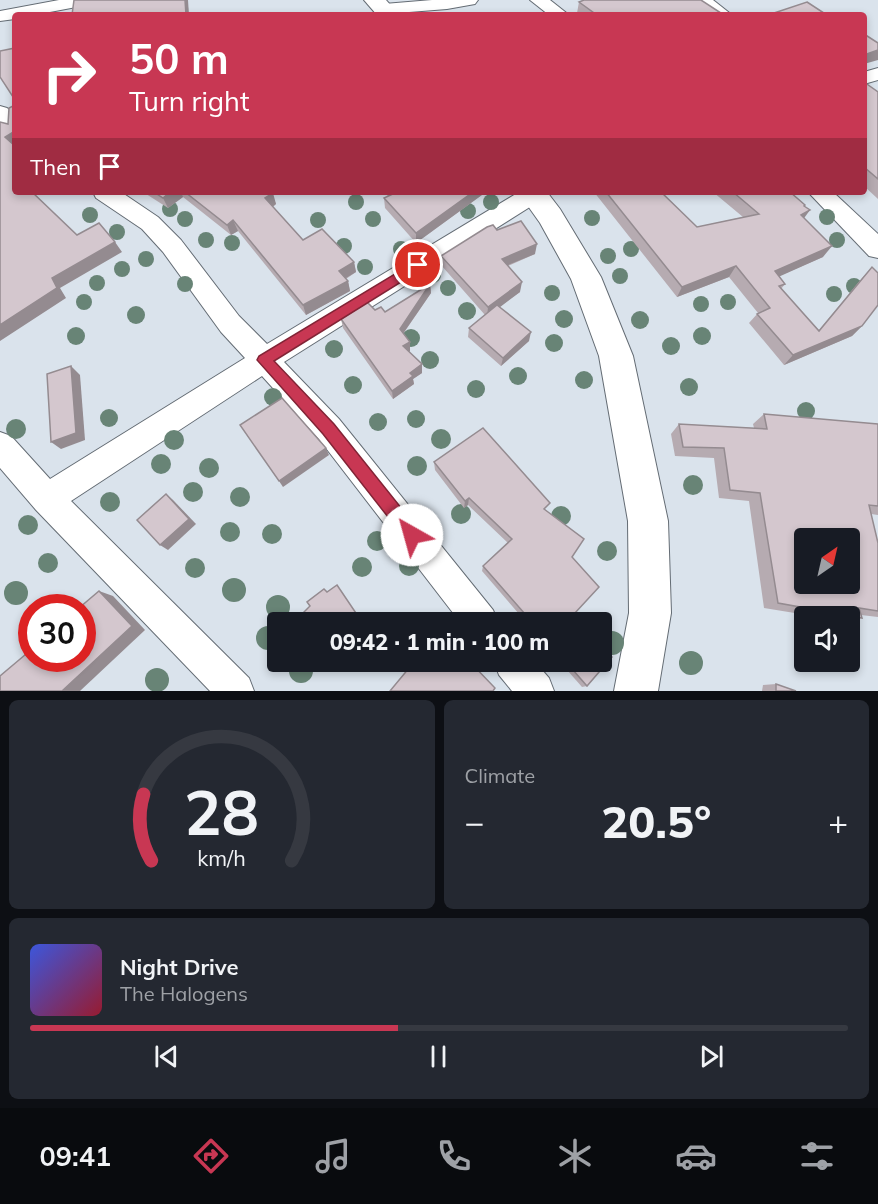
<!DOCTYPE html>
<meta charset="utf-8">
<style>
:root{--surface:#171b24;--page:#242831;--text:#f1f3f6;--muted:#9ea1a6;--line:#363941;--accent:#c83753}
body{margin:0;font-family:Mulish,sans-serif;background:var(--page);color:var(--text);height:100vh;display:flex;flex-direction:column;font-size:22px;white-space:nowrap}
*{box-sizing:border-box;margin:0}
p{font-size:20px;color:var(--muted)}
.icon{flex:none;width:33px;height:33px;fill:none;stroke:currentColor;stroke-width:2;stroke-linecap:round;stroke-linejoin:round}
.map{position:relative;height:691px;overflow:hidden}
.details{display:flex;flex-direction:column;gap:9px;padding:9px;background:#0d0f14;flex:1}
.details>*{flex:none}
.banner{position:absolute;left:12px;top:12px;width:855px;height:183px;border-radius:6px;box-shadow:0 3px 9px #0003;background:#c83753;color:#fff;overflow:hidden}
.needle{width:39px;rotate:34deg}
.fabs{position:absolute;left:794px;top:528px;display:grid;gap:12px}
.fabs a{display:grid;place-items:center;width:66px;height:66px;border-radius:6px;background:var(--surface);box-shadow:0 3px 9px #0003;font-size:30px}
.speed{position:absolute;left:18px;top:594px;display:flex;gap:12px;font-size:30px;font-weight:700;text-align:center}
.speed>*{display:grid;place-content:center;width:78px;height:78px;border-radius:50%;background:var(--surface);box-shadow:0 3px 9px #0003;line-height:1}
.speed .limit{border:9px solid #d22;background:#fff;color:#111}
.pin{position:absolute;display:grid;place-items:center;width:51px;height:51px;color:#fff;margin:-26px;border:3px solid #fff;border-radius:50%;box-shadow:0 2px 6px #0007}
.me{position:absolute;width:66px;margin:-33px;rotate:322deg;stroke-linejoin:round;filter:drop-shadow(0 0 4px #0008)}
.turn{display:flex;align-items:center;gap:21px;height:126px;padding:0 18px;font-size:27px}
.turn .icon{width:78px;height:78px;stroke-width:2.5}
.turn b{display:block;font-size:42px;line-height:51px}
.then{display:flex;align-items:center;height:57px;padding:0 18px;background:#0003;gap:12px;font-size:22px}
.big{font-size:45px;font-weight:800;line-height:1.1}
.details .card{flex:1;display:flex;flex-direction:column;justify-content:center;gap:9px;min-width:0;padding:0 21px;border-radius:9px;background:var(--page)}
.details .dial{align-items:center;gap:0}
.dial svg{height:156px;overflow:visible;fill:none;stroke:var(--line);stroke-width:7;stroke-linecap:round;text-anchor:middle}
.dial text{fill:var(--text);stroke:none}
.song{display:flex;align-items:center;gap:18px}
.cover{width:72px;height:72px;border-radius:9px;background:linear-gradient(135deg,hsl(230 70% 55%),hsl(350 70% 35%))}
.played{height:6px;border-radius:3px;background:linear-gradient(90deg,var(--accent) 45%,var(--line) 45%)}
.keys{display:flex;justify-content:space-around;direction:ltr}
.heat{display:flex;justify-content:space-between;align-items:center;font-size:33px;direction:ltr}
.details .tiles{flex:1;display:grid;gap:9px;grid-template-columns:1fr 1fr}
.card:last-child{grid-column:span 2}
.trip{position:absolute;left:267px;top:612px;width:345px;height:60px;border-radius:6px;background:var(--surface);box-shadow:0 3px 9px #0003;font-weight:800;line-height:60px;text-align:center}
.tabs{display:flex;height:96px;justify-content:space-around;align-items:center;background:#090b0e;color:var(--muted)}
.tabs .icon{width:42px;height:42px}
.tabs .selected{color:var(--accent)}
.tabs b{font-size:27px;color:var(--text)}
.map>svg:first-child{display:block}
.lines{fill:none;stroke-linecap:round;stroke-linejoin:round}
.street-casing{stroke:#646c74;stroke-width:2}
.secondary-casing{stroke:#646c74;stroke-width:2}
.street{fill:#fff;fill-rule:evenodd}
.secondary{fill:#fff;fill-rule:evenodd}
.tree{fill:#688476}
.wall{fill:#b6abb1}
.shaded-wall{fill:#948b90}
.building{fill:#d4c7ce;stroke:#948b90;stroke-width:1.5;fill-rule:evenodd}
.route{fill:#c83753;stroke:#822436;stroke-width:1.5}
</style>
<div class="map">
<svg width="878" height="691" viewBox="0 0 878 691">
<rect width="100%" height="100%" fill="#dae3ec"/>
<g class="lines">
<g class="street-casing">
<g id="street">
<path d="M59,0h37l-3,4 -6,1 -53,10h-19v4l-15,2v-10z"/>
<path d="M432,0h46l-3,4 -28,5 -63,5 -6,-1 -3,-4 3,-4 6,-1z"/>
<path d="M530,0h20l19,15h-20z"/>
<path d="M693,0h20l19,15h-20z"/>
<path d="M878,68v12l-14,4v-12z"/>
<path d="M0,106l7,2 8,7v18l-7,-2 -8,-7z"/>
<path d="M93,192h28l37,25 23,23 58,76 28,28 252,-152h24l-2,8 -257,162 55,57 154,191 5,12h-38l-141,-183 -57,-63 -191,125 178,177 5,13h-44l-174,-181 -36,-42v-36l11,4 39,43 195,-121 -24,-26 -58,-80 -21,-23 -46,-31z"/>
<path d="M808,192h25l45,42v24l-9,-2z"/>
<path d="M494,662h41l14,16 5,13h-42l-13,-16z"/>
</g>
</g>
<g class="secondary-casing">
<g id="secondary">
<path d="M364,0h22l13,15h-22z"/>
<path d="M518,192h29l13,17 41,68 32,79 35,165 3,92 -13,78h-44l15,-78 -1,-92 -29,-165 -28,-77 -31,-56z"/>
</g>
</g>
<use href="#street" class="street"/>
<use href="#secondary" class="secondary"/>
</g>
<g class="tree">
<circle cx="356" cy="202" r="8"/>
<circle cx="491" cy="202" r="8"/>
<circle cx="170" cy="209" r="8"/>
<circle cx="468" cy="211" r="8"/>
<circle cx="90" cy="215" r="8"/>
<circle cx="827" cy="217" r="8"/>
<circle cx="592" cy="218" r="8"/>
<circle cx="185" cy="219" r="8"/>
<circle cx="373" cy="219" r="8"/>
<circle cx="318" cy="220" r="8"/>
<circle cx="117" cy="232" r="8"/>
<circle cx="206" cy="240" r="8"/>
<circle cx="837" cy="240" r="8"/>
<circle cx="232" cy="243" r="8"/>
<circle cx="344" cy="246" r="8"/>
<circle cx="401" cy="249" r="8"/>
<circle cx="631" cy="249" r="8"/>
<circle cx="608" cy="256" r="8"/>
<circle cx="146" cy="259" r="8"/>
<circle cx="365" cy="267" r="8"/>
<circle cx="122" cy="269" r="8"/>
<circle cx="433" cy="275" r="8"/>
<circle cx="620" cy="276" r="8"/>
<circle cx="97" cy="283" r="8"/>
<circle cx="185" cy="284" r="8"/>
<circle cx="854" cy="286" r="8"/>
<circle cx="448" cy="288" r="8"/>
<circle cx="552" cy="293" r="8"/>
<circle cx="834" cy="294" r="8"/>
<circle cx="84" cy="302" r="8"/>
<circle cx="728" cy="302" r="8"/>
<circle cx="701" cy="304" r="8"/>
<circle cx="467" cy="311" r="9"/>
<circle cx="136" cy="315" r="9"/>
<circle cx="564" cy="319" r="9"/>
<circle cx="640" cy="320" r="9"/>
<circle cx="76" cy="336" r="9"/>
<circle cx="702" cy="336" r="9"/>
<circle cx="411" cy="338" r="9"/>
<circle cx="554" cy="343" r="9"/>
<circle cx="671" cy="346" r="9"/>
<circle cx="334" cy="349" r="9"/>
<circle cx="430" cy="360" r="9"/>
<circle cx="518" cy="376" r="9"/>
<circle cx="584" cy="380" r="9"/>
<circle cx="353" cy="385" r="9"/>
<circle cx="689" cy="387" r="9"/>
<circle cx="476" cy="389" r="9"/>
<circle cx="273" cy="397" r="9"/>
<circle cx="806" cy="411" r="9"/>
<circle cx="109" cy="418" r="9"/>
<circle cx="416" cy="419" r="9"/>
<circle cx="378" cy="422" r="9"/>
<circle cx="16" cy="429" r="10"/>
<circle cx="441" cy="439" r="10"/>
<circle cx="174" cy="440" r="10"/>
<circle cx="161" cy="464" r="10"/>
<circle cx="417" cy="466" r="10"/>
<circle cx="209" cy="468" r="10"/>
<circle cx="693" cy="485" r="10"/>
<circle cx="193" cy="492" r="10"/>
<circle cx="240" cy="497" r="10"/>
<circle cx="110" cy="502" r="10"/>
<circle cx="461" cy="514" r="10"/>
<circle cx="561" cy="516" r="10"/>
<circle cx="28" cy="525" r="10"/>
<circle cx="230" cy="532" r="10"/>
<circle cx="272" cy="534" r="10"/>
<circle cx="377" cy="541" r="10"/>
<circle cx="607" cy="551" r="10"/>
<circle cx="48" cy="563" r="10"/>
<circle cx="409" cy="566" r="10"/>
<circle cx="362" cy="567" r="10"/>
<circle cx="195" cy="568" r="10"/>
<circle cx="234" cy="590" r="12"/>
<circle cx="16" cy="593" r="12"/>
<circle cx="278" cy="607" r="12"/>
<circle cx="268" cy="638" r="12"/>
<circle cx="612" cy="643" r="12"/>
<circle cx="691" cy="663" r="12"/>
<circle cx="301" cy="671" r="12"/>
<circle cx="157" cy="680" r="12"/>
</g>
<g class="wall">
<path d="M579,2l145,13h-145l-2,-2z"/>
<path d="M864,82l14,10v107l-14,-13z"/>
<path d="M143,192h128l5,12 -3,3 30,33 51,22 2,10 -10,7 2,2 2,10 -44,24 -68,-84 -7,4 -48,-38 -15,11z"/>
<path d="M383,192h103l-70,51 -31,-35 -1,-10 4,-2z"/>
<path d="M594,192h67l36,35 46,-10 -30,-25h77l14,14v12l19,39 -44,19 6,8 -4,5 38,41 43,-52 10,-11 -10,59 -10,10 -68,29 -35,-42 9,-10 -29,-36 -52,20z"/>
<path d="M497,230l38,24 -27,12 12,26 -21,15 30,34 -28,25 -33,-29 1,-9 16,-13 -44,-50v-9z"/>
<path d="M430,284l1,9 -28,41 7,17 -1,1 13,12v9l-9,6 1,5 -21,15 -50,-71 -2,-9 34,-9 10,2z"/>
<path d="M764,414l114,10v91l-7,-1 7,29v74l-17,-2 1,3 -13,3v-5h-36l-49,-8 -15,-107 -30,-3 -5,-40 -39,-2 -4,-22 8,-10 75,4 -1,-4z"/>
<path d="M434,462l112,48 26,47 3,56 9,9h-58l-44,-51 1,-5 25,-23 -40,-38 -4,3 -29,-38z"/>
<path d="M560,662h42l-15,24 -5,1z"/>
<path d="M776,684l20,7h-34l1,-6z"/>
</g>
<g class="shaded-wall">
<path d="M185,0h3l1,15h-3z"/>
<path d="M878,50v10l-14,4v-9z"/>
<path d="M15,131v16l-10,-10z"/>
<path d="M170,192h11l2,5 -15,11 -5,-10z"/>
<path d="M473,192h13l-70,51v-10z"/>
<path d="M273,193l3,11 -7,5 -4,-11z"/>
<path d="M810,210l-8,11 -1,-6z"/>
<path d="M233,220l5,11 -7,4 -4,-10z"/>
<path d="M115,242l7,10 -62,36 6,10 -66,43v-16l52,-47z"/>
<path d="M537,244l-2,10 -34,14 1,-9z"/>
<path d="M832,246l-9,11 -56,25 8,-11z"/>
<path d="M354,262l2,10 -15,9 -2,-10z"/>
<path d="M736,266l-7,11 -52,20 5,-10z"/>
<path d="M348,281l2,10 -44,24 -3,-10z"/>
<path d="M522,282l-2,10 -33,25 1,-10z"/>
<path d="M430,284l1,9 -31,45v-9z"/>
<path d="M862,326l-10,10 -68,29 9,-10z"/>
<path d="M531,332l-2,9 -28,25 2,-8z"/>
<path d="M410,342v9l-6,4 -1,-9z"/>
<path d="M422,364v9l-9,6 1,5 -21,15 -1,-8 18,-18z"/>
<path d="M71,366l9,9 5,65 -24,9 -10,-7z"/>
<path d="M326,448l3,7 -46,32 -4,-6z"/>
<path d="M166,494l7,6 23,24 -28,26 -8,-5z"/>
<path d="M469,498l-1,7 -4,3 1,-7z"/>
<path d="M99,591l14,5 32,34 -65,61h-18z"/>
</g>
<g class="building">
<path d="M74,0h111l1,15h-114z"/>
<path d="M584,0h117l23,15h-127l-18,-13z"/>
<path d="M807,2l20,13h-59z"/>
<path d="M864,34l14,9v7l-14,5z"/>
<path d="M15,48v52l-15,-23v-26z"/>
<path d="M864,82l14,10v87l-14,-12z"/>
<path d="M15,105v26l-10,6 10,9v46h17l45,43 22,-12 16,19 -63,36 5,10 -57,37v-203l8,2 1,-16z"/>
<path d="M154,192h16l-7,6z"/>
<path d="M185,192h86l2,1 -8,5 38,42 19,-11 32,33 -15,9 9,10 -45,24 -70,-85 -6,5z"/>
<path d="M394,192h79l-57,41 -32,-35 11,-5z"/>
<path d="M606,192h55l36,35 62,-13 -26,-22h57l15,13 -1,1 6,4 -9,5 31,31 -57,25 10,13 -6,2 40,45 53,-64 6,6v32l-16,21 -69,29 -36,-41 13,-6 -34,-42 -54,21z"/>
<path d="M521,221l16,23 -35,15 20,23 -34,25 -47,-51 46,-29 6,-2 4,5z"/>
<path d="M430,284l-30,45 10,13 -7,4 19,18 -12,9 3,3 -21,15 -51,-72 26,-17 8,8 6,-3 4,5z"/>
<path d="M497,305l34,27 -28,26 -34,-30z"/>
<path d="M71,366l5,67 -25,9 -4,-68z"/>
<path d="M282,398l44,50 -47,33 -39,-56z"/>
<path d="M764,414l114,10v82l-9,-1 9,38v68l-19,-3 3,10 -84,-15 -18,-110 -30,-3 -6,-42 -41,-1 -4,-23 88,5zM804,538h45v46h-45z"/>
<path d="M483,428l67,75 -6,6 40,30 -12,18 27,30 -24,26 9,9h-52l-49,-56 29,-27 -43,-41 -4,3 -31,-39z"/>
<path d="M166,494l23,25 -29,26 -23,-25z"/>
<path d="M337,585l25,37h-52l-7,-9 7,-7 -3,-4 17,-13 3,3z"/>
<path d="M99,591l33,35 -70,65h-62v-15l32,-27v9h50v-50h-3z"/>
<path d="M602,646l10,11 -25,29 -21,-24h36z"/>
<path d="M414,662h56l25,26 -2,3h-103z"/>
<path d="M776,684l20,7h-20z"/>
</g>
<path class="route" d="M418,260l4,2 2,3 -2,4 -148,92 60,63 84,105 2,6 -2,5 -6,3 -6,-3 -83,-106 -66,-74 2,-4z"/>
</svg>
<div class="fabs">
<a><svg class="needle" viewBox="-14 -14 28 28"><path d="M0-13l5 13h-10z" fill="#e53935"/><path d="M0 13l5-13h-10z" fill="#9ea1a6"/></svg></a>
<a><svg class="icon" aria-label="sound" viewBox="0 0 24 24"><path d="M4 9h4l5-4v14l-5-4H4zM17 9q2 3 0 6"/></svg></a>
</div>
<div class="speed"><div class="limit">30</div></div>
<div class="pin" style="left:418px;top:265px;background:#d93025"><svg class="icon" aria-label="arrive" viewBox="0 0 24 24"><path d="M6 21V4h12l-3 4 3 4H6"/></svg></div>
<svg class="me" style="left:412px;top:535px" viewBox="-20 -20 40 40"><circle r="19" fill="#fff"/><path d="M0-13L10 11 0 6-10 11z" fill="#c83753"/></svg>
<div class="trip">09:42 · 1 min · 100 m</div>
<div class="banner">
<div class="turn"><svg class="icon" aria-label="right" viewBox="0 0 24 24"><path d="M7 20v-9h11M14 6l5 5-5 5"/></svg><div><b>50 m</b>Turn right</div></div>
<div class="then">Then<svg class="icon" aria-label="arrive" viewBox="0 0 24 24"><path d="M6 21V4h12l-3 4 3 4H6"/></svg></div>
</div>
</div>
<section class="details">
<div class="tiles">
<div class="card dial"><svg viewBox="0 0 100 80">
<path d="M14 69A42 42 0 1 1 86 69"/>
<path d="M14 69A42 42 0 0 1 10 35" stroke="#c83753"/>
<text x="50" y="56" font-size="32" font-weight="700">28</text>
<text x="50" y="72" font-size="11">km/h</text>
</svg></div>
<div class="card"><p>Climate</p>
<div class="heat"><a>−</a><b class="big">20.5°</b><a>+</a></div>
</div>
<div class="card">
<div class="song"><i class="cover"></i><div><b>Night Drive</b><p>The Halogens</p></div></div>
<div class="played"></div>
<div class="keys"><svg class="icon" aria-label="previous" viewBox="0 0 24 24"><path d="M18 5L8 12l10 7zM5 5v14"/></svg><svg class="icon" aria-label="pause" viewBox="0 0 24 24"><path d="M8 5v14M16 5v14"/></svg><svg class="icon" aria-label="next" viewBox="0 0 24 24"><path d="M6 5l10 7-10 7zM19 5v14"/></svg></div>
</div>
</div>
</section>
<nav class="tabs">
<b>09:41</b>
<svg class="icon selected" aria-label="directions" viewBox="0 0 24 24"><path d="M12 3l9 9-9 9-9-9zM9 14v-3h6M13 9l2 2-2 2"/></svg>
<svg class="icon" aria-label="music" viewBox="0 0 24 24"><path d="M9 18V5l10-2v13"/><circle cx="6" cy="18" r="3"/><circle cx="16" cy="16" r="3"/></svg>
<svg class="icon" aria-label="phone" viewBox="0 0 24 24"><path d="M5 4h4l2 5-3 2q2 4 5 5l2-3 5 2v4C11 20 4 13 5 4z"/></svg>
<svg class="icon" aria-label="climate" viewBox="0 0 24 24"><path d="M12 3v18M4 7l16 10M4 17L20 7"/></svg>
<svg class="icon" aria-label="car" viewBox="0 0 24 24"><path d="M5 17H2v-5l4-1 3-4h7l3 4 3 1v5h-3M9 17h6M6 11h13"/><circle cx="7" cy="17" r="2"/><circle cx="17" cy="17" r="2"/></svg>
<svg class="icon" aria-label="filters" viewBox="0 0 24 24"><path d="M4 7h16M4 17h16"/><circle cx="9" cy="7" r="2"/><circle cx="15" cy="17" r="2"/></svg>
</nav>
